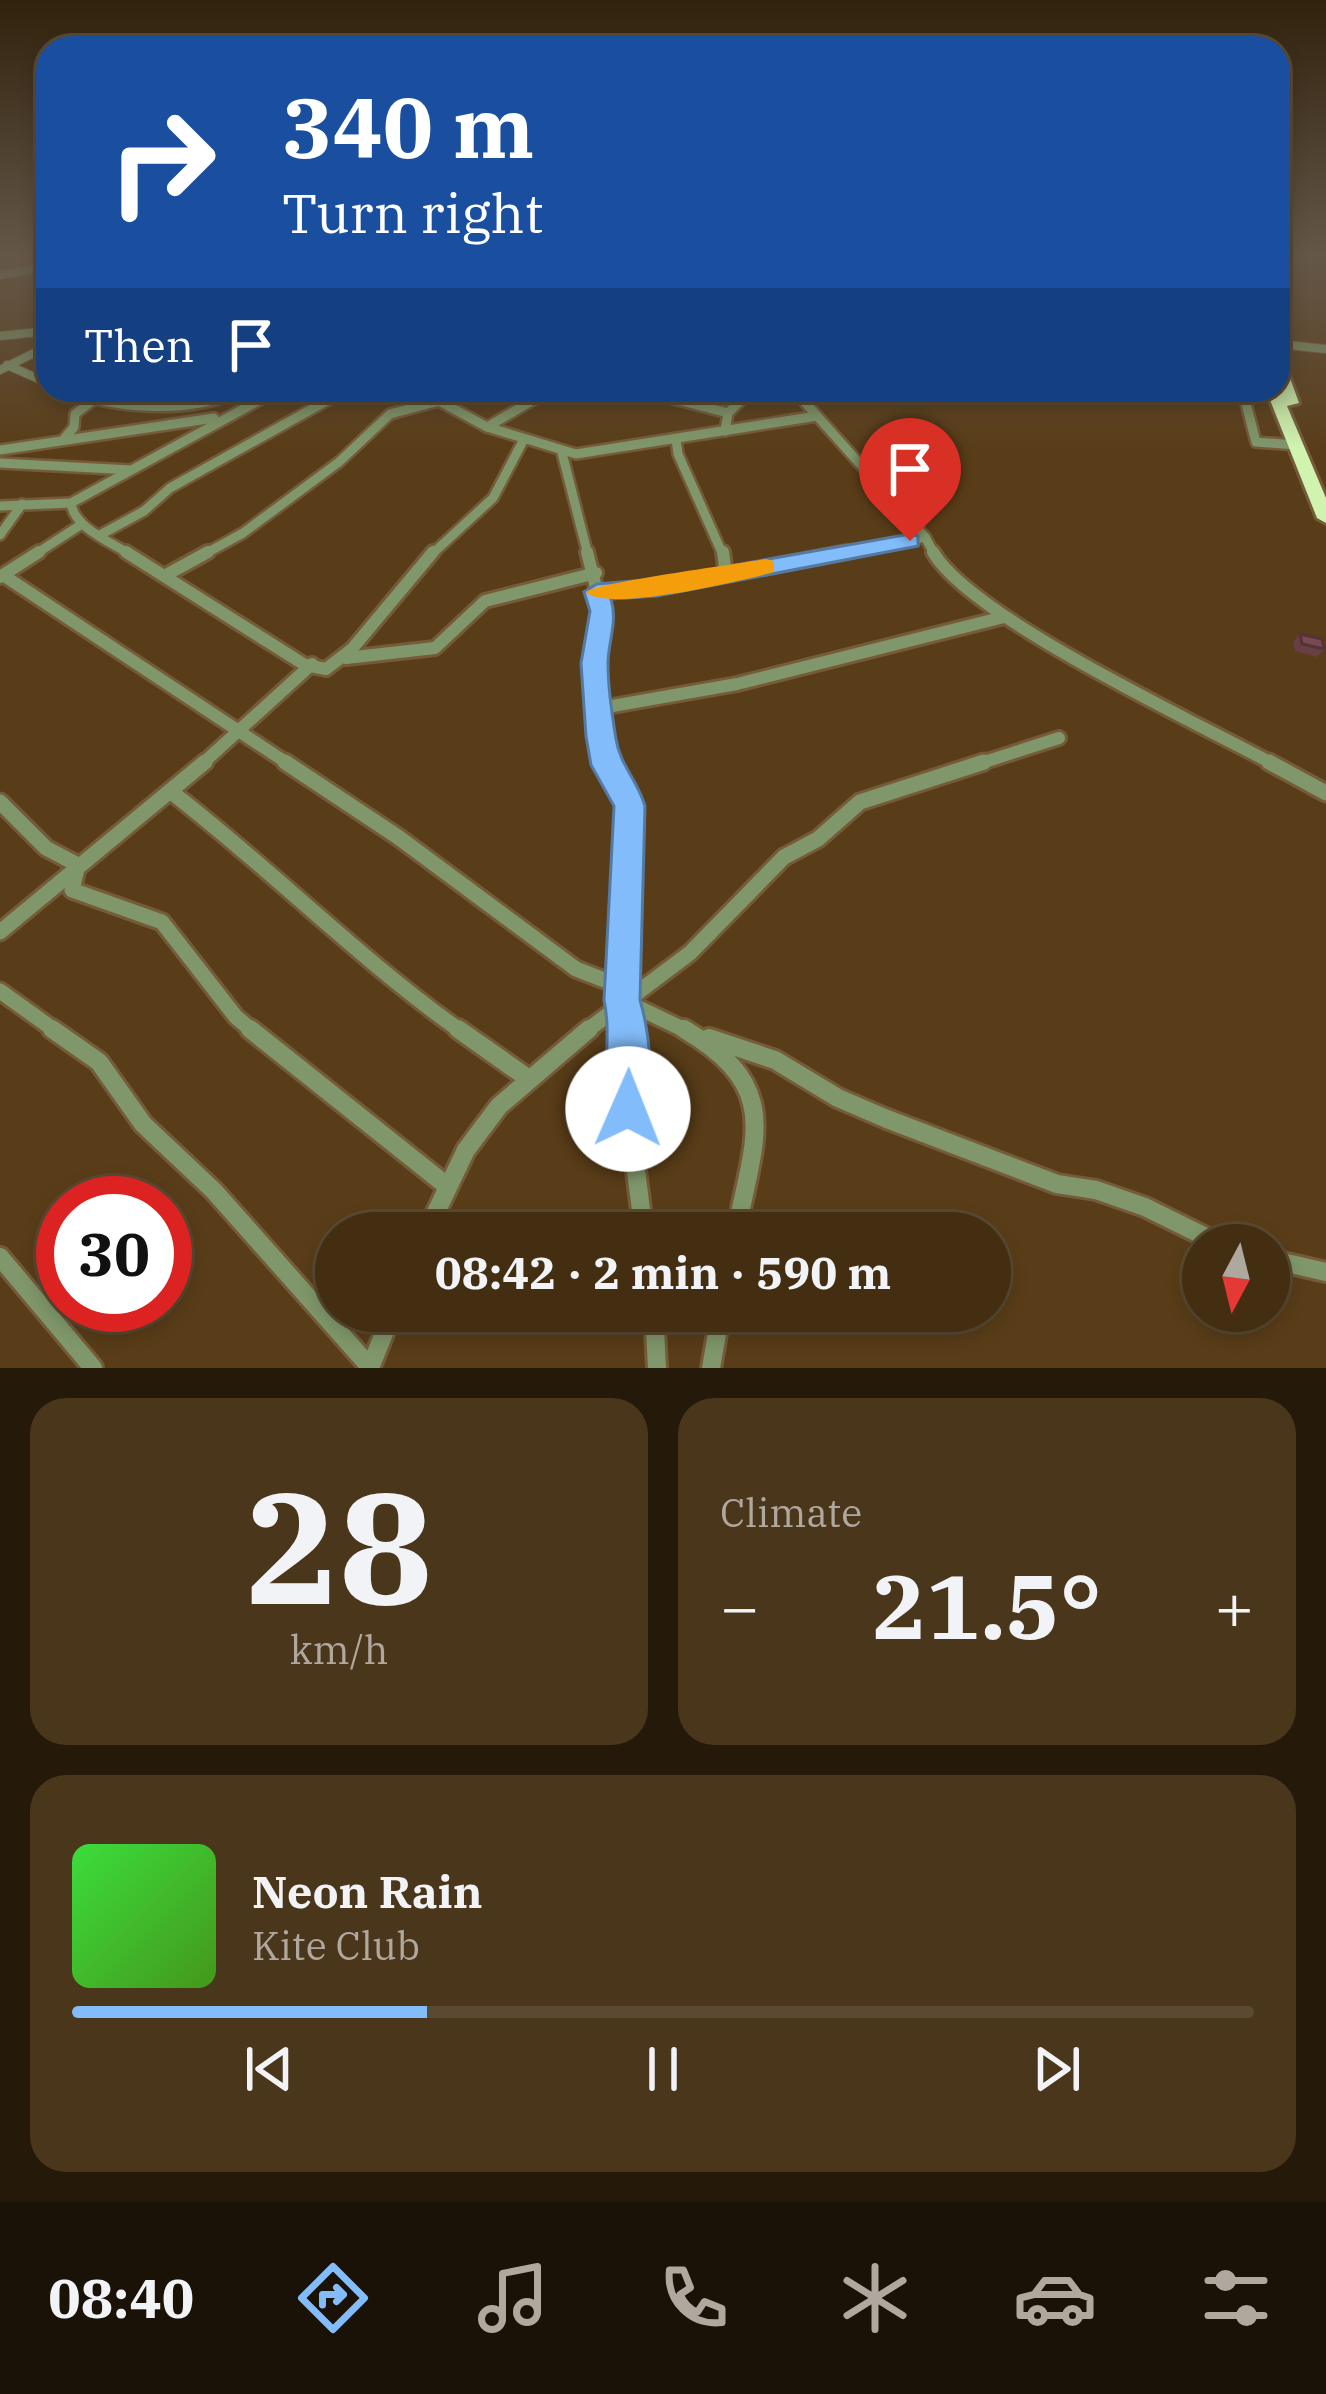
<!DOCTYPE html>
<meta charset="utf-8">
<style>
:root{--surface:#432e12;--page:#4a361b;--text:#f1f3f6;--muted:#afa89f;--line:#5b4a32;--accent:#82bcfa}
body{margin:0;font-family:"IBM Plex Serif",serif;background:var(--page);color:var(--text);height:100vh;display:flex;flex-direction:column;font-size:45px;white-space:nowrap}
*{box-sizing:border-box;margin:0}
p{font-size:39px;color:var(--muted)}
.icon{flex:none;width:66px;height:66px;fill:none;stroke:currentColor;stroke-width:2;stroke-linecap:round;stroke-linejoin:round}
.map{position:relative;height:1368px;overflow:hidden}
.panel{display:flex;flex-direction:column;gap:30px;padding:30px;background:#25190a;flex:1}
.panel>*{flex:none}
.banner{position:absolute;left:36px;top:36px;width:1254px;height:366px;border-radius:36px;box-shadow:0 6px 18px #0003,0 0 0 3px var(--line);background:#1a4fa0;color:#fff;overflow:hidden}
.needle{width:78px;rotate:187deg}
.fabs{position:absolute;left:1182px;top:1224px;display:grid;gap:24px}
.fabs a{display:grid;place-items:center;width:108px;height:108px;border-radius:50%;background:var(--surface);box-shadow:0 6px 18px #0003,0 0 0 3px var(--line);font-size:60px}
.speed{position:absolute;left:36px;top:1176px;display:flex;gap:24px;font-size:60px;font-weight:700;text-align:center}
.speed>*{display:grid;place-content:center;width:156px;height:156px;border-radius:50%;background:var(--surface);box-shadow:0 6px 18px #0003,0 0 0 3px var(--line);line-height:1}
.speed .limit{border:18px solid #d22;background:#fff;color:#111}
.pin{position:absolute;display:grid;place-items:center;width:102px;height:102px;color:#fff;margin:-123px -51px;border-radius:50% 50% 50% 0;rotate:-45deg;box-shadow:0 0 12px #0007}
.pin .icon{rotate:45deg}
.me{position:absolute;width:132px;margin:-66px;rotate:1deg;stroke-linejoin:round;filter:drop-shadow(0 0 9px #0008)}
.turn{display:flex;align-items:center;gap:42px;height:252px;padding:0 48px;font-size:54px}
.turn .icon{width:156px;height:156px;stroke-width:2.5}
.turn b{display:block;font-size:84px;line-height:102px}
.then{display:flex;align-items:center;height:114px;padding:0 48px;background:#0003;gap:24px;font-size:45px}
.big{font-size:90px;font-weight:800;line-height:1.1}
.panel .card{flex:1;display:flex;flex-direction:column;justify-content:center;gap:18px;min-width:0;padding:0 42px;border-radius:36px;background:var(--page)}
.panel .dial{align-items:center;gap:0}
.dial b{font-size:156px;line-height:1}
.song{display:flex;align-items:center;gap:36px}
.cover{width:144px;height:144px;border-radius:18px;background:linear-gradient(135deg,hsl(120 70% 55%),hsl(100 70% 35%))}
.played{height:12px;border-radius:6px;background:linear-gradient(90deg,var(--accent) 30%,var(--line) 30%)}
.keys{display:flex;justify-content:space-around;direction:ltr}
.heat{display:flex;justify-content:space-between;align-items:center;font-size:66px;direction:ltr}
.panel .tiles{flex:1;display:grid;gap:30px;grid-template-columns:1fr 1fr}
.card:last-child{grid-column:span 2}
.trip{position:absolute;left:315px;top:1212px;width:696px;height:120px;border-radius:60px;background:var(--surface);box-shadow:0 6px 18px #0003,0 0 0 3px var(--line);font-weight:800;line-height:120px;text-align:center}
.tabs{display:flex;height:192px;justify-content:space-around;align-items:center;background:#1b1207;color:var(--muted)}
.tabs .icon{width:84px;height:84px}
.tabs .selected{color:var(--accent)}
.tabs b{font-size:54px;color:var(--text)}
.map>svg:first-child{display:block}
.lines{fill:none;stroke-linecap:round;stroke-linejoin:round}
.minor-far4-casing{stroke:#755b39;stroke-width:10}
.minor-far3-casing{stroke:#755b39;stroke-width:14}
.minor-far2-casing{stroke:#755b39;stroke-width:18}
.minor-far1-casing{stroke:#755b39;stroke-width:21}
.minor-casing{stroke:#755b39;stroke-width:24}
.trunk-casing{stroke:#755b39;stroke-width:6}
.minor-far4{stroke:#7f976a;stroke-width:8}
.minor-far3{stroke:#7f976a;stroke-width:9}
.minor-far2{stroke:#7f976a;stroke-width:12}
.minor-far1{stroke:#7f976a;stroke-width:15}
.minor{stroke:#7f976a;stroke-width:18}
.trunk{fill:#d0f4af;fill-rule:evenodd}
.wall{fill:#673f45}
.building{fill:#784950;stroke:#543338;stroke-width:3}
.route{fill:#82bcfa;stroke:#547aa2;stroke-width:3}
.slow{fill:#f59e0b}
</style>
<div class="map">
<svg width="1326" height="1368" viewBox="0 0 1326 1368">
<rect width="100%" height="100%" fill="#593d18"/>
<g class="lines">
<g class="minor-far4-casing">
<g id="minor-far4">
<path d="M0,275l48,-9"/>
<path d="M0,336l48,-5"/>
<path d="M1278,344l48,5"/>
<path d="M7,365l41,18"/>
<path d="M0,370l48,-24"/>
</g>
</g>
<g class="minor-far3-casing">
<g id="minor-far3">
<path d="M65,390c54,20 125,24 178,0"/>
<path d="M419,390l68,37 89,27 241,-38"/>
<path d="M639,390l89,23"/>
<path d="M794,390l131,147 10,18"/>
<path d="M1243,392l13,50 40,3"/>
<path d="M487,427l63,-37"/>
<path d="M725,431l3,-18 23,-23"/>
<path d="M64,439l10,-12 1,-13 17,-13"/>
<path d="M676,439l2,15 45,101"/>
<path d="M0,450l214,-32"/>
<path d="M562,453l26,102"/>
<path d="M0,463l131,7"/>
<path d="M71,503c3,25 40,39 60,52"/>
<path d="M0,506l71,-3 207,-113"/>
<path d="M0,535l22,-31"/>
<path d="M100,535l44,-24 26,-23 176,-98"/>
<path d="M34,555l48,-31"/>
<path d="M203,555l40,-22 96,-71 51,-48 49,-13"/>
<path d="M431,555l62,-57 31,-59"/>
<path d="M830,555l95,-18"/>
</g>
</g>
<g class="minor-far2-casing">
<g id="minor-far2">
<path d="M126,552l179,113 21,4 26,-20 81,-97"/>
<path d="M587,552l15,59 -7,52 10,102"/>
<path d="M723,552l3,22"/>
<path d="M933,552c38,66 267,172 342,213"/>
<path d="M3,575l287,190"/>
<path d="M166,575l42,-23"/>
<path d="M0,577l39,-25"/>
<path d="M597,592l60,-4 189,-36"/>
<path d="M346,658l89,-10 50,-47 111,-28"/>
<path d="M601,708l136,-24 267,-67"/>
<path d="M201,765l111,-101"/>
<path d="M975,765l84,-27"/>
</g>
</g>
<g class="minor-far1-casing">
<g id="minor-far1">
<path d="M285,762l113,75 178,132 49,19"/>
<path d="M605,762l25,44 -8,194 7,32"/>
<path d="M1269,762l57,31"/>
<path d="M170,791c100,77 189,168 292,241"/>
<path d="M0,802l46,46 32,17 -6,25 90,32 74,95 18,15"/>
<path d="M0,932l205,-170"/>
<path d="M0,991l57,41"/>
<path d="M622,1000l67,32"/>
<path d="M585,1032l105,-79 94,-96 34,-18 42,-37 124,-40"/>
</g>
</g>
<g class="minor-casing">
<g id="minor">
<path d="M52,1029l47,33 44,62 71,67 156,176"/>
<path d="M250,1029l197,157"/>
<path d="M458,1029l71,50"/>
<path d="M629,1029l-1,80 16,124"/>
<path d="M684,1029c100,59 70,108 52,204"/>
<path d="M709,1038l66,22 63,38 49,21 170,65 39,6 49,17 77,38"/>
<path d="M426,1233l40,-83 33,-44 90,-77"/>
<path d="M0,1257l93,111"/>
<path d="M1269,1259l57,13"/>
<path d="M654,1311l3,57"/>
<path d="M370,1368l23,-57"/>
<path d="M711,1368l10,-57"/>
</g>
</g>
<g class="trunk-casing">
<path id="trunk" d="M1278,360l7,4 14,39 -12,3 39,92v25l-9,-5 -51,-128h12v-3l3,4z"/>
</g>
<use href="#minor-far4" class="minor-far4"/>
<use href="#minor-far3" class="minor-far3"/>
<use href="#minor-far2" class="minor-far2"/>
<use href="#minor-far1" class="minor-far1"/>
<use href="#minor" class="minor"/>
<use href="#trunk" class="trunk"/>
</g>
<path class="wall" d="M1300,634l24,15 -7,8 -22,-6 -2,-9z"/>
<path class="building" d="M1300,634l22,5 2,10 -22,-5z"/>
<linearGradient id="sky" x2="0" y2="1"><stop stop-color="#31220d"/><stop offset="0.57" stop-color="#645748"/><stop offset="1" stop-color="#645748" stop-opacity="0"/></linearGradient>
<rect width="1326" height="449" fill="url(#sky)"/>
<path class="route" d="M910,534l8,2v10l-261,50 -46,3c7,22 -3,43 -3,65 0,24 4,51 8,75 4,26 22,42 29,67l-5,194c10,35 16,89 2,124l-14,5 -14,-5c-16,-37 -1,-84 -10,-124l10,-194 -23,-41 -5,-29 -5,-73 9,-52 -6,-19 13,-8 60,-5z"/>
<path class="slow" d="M766,559l8,2v11c-32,9 -168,41 -188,20 9,-9 153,-28 180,-33z"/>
</svg>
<div class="fabs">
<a><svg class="needle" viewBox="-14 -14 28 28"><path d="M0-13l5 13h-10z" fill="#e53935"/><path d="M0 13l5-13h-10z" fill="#afa89f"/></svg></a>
</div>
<div class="speed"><div class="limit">30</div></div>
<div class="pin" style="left:910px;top:541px;background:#d93025"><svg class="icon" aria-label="arrive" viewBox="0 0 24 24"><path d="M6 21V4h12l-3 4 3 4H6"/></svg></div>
<svg class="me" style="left:628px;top:1109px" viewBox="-20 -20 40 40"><circle r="19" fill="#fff"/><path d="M0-13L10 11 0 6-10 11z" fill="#82bcfa"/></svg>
<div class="trip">08:42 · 2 min · 590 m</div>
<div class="banner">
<div class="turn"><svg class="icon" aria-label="right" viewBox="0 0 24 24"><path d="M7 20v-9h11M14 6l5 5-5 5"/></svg><div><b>340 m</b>Turn right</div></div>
<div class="then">Then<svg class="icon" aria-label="arrive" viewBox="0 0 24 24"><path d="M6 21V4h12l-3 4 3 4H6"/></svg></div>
</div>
</div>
<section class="panel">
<div class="tiles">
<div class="card dial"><b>28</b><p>km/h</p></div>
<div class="card"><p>Climate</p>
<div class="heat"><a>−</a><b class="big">21.5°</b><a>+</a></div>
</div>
<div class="card">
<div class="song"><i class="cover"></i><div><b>Neon Rain</b><p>Kite Club</p></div></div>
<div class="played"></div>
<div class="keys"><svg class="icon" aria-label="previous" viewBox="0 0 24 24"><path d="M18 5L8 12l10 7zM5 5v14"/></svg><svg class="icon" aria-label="pause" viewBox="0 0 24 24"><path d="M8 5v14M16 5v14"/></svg><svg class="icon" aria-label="next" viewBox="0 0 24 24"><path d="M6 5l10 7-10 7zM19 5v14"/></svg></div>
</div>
</div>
</section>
<nav class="tabs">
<b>08:40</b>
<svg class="icon selected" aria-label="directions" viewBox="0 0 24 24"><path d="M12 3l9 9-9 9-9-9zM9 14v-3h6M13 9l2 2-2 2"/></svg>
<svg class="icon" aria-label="music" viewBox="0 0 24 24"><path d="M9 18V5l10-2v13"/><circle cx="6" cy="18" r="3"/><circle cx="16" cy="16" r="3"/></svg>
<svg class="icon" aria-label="phone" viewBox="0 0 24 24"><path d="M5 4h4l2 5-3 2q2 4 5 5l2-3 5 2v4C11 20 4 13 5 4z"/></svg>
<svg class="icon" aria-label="climate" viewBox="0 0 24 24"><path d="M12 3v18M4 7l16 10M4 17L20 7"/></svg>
<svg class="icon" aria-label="car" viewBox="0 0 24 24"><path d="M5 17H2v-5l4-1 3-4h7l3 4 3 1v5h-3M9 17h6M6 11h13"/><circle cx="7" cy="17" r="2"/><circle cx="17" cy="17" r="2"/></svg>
<svg class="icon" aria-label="filters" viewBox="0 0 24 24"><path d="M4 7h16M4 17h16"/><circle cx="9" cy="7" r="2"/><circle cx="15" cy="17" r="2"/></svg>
</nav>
